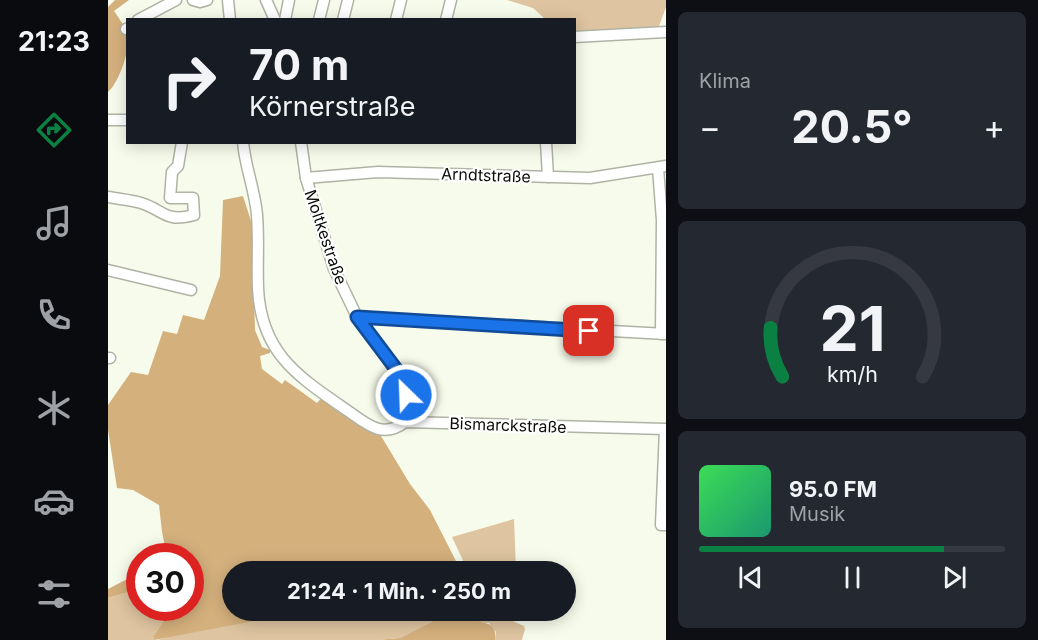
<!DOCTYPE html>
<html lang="de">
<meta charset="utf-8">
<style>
:root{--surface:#171b24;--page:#242831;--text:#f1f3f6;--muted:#9ea1a6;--line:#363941;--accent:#0b8043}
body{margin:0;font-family:Inter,sans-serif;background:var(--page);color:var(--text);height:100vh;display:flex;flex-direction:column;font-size:22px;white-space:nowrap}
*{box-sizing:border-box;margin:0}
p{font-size:20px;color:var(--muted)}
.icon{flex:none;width:33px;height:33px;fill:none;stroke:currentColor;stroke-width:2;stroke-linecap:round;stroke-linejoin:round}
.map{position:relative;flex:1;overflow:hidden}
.panel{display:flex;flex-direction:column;gap:12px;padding:12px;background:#0d0f14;width:372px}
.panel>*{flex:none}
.banner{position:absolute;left:18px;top:18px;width:450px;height:126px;border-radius:0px;box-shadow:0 3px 15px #0003;background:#171b24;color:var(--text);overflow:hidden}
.speed{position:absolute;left:18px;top:543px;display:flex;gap:12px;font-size:30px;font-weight:700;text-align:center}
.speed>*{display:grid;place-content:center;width:78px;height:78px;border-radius:50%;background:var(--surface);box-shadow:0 3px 15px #0003;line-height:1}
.speed .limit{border:9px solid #d22;background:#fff;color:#111}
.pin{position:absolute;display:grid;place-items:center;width:51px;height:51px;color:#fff;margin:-26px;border-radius:12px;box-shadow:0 3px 9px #0006}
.me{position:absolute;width:66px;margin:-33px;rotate:336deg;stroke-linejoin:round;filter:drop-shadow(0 0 4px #0008)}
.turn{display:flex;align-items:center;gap:21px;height:126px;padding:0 24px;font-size:27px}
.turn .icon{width:78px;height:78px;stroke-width:2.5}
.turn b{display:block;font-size:42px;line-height:51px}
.big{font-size:45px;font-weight:700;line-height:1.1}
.panel .widget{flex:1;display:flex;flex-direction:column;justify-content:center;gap:9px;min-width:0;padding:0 21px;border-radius:9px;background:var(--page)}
.panel .dial{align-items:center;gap:0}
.dial svg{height:156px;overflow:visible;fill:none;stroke:var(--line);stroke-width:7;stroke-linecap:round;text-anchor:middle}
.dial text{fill:var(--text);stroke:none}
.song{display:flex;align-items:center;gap:18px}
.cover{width:72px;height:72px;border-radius:9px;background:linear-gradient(135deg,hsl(130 70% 55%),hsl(160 70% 35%))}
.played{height:6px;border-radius:3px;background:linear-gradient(90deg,var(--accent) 80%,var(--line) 80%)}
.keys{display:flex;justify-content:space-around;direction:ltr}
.heat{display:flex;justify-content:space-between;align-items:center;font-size:33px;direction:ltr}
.trip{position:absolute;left:114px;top:561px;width:354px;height:60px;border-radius:30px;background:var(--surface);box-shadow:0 3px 15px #0003;font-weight:700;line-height:60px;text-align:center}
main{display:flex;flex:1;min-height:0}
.dock{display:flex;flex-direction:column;width:108px;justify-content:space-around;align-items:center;background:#090b0e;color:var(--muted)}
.dock .icon{width:42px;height:42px}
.dock .current{color:var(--accent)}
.dock b{font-size:27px;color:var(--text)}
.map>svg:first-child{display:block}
.green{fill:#dec4a0}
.forest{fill:#d4b07d}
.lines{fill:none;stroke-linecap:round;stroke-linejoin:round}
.street-casing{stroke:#afb3a4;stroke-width:13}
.street{stroke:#fff;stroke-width:10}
.route-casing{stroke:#114b97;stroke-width:15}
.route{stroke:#1a73e8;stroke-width:10}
.labels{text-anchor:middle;stroke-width:4.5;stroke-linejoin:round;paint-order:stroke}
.street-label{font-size:16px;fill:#0c0d08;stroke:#fff}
</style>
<main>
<nav class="dock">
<b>21:23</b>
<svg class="icon current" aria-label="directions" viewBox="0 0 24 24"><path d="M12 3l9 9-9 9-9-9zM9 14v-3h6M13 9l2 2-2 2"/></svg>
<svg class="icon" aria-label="music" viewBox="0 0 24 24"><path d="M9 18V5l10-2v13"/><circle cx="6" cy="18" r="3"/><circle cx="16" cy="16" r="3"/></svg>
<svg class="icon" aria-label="phone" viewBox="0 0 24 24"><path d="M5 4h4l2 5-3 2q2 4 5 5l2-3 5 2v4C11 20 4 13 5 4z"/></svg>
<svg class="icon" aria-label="climate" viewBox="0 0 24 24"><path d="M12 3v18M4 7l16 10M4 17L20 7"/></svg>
<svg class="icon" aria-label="car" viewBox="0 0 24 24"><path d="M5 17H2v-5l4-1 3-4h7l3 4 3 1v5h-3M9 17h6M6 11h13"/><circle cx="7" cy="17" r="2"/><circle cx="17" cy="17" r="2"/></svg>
<svg class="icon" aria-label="filters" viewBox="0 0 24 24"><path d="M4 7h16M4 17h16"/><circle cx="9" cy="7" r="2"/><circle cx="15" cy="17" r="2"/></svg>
</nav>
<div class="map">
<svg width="558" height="640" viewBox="0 0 558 640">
<rect width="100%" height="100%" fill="#f7fbeb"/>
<g class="green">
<path d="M399,0h159v7l-8,22 -83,4 -1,-13 -29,-1 -12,-11z"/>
<path d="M406,519l2,52h-48l-16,-34z"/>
<path d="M31,589l1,19h32l-19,29 1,3h-46v-42z"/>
<path d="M197,611h140l-14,11 -31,16 -25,2h-218l25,-7z"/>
<path d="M358,611h24l34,15 1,3 -3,11h-27l1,-8 -7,-9c-10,0 -19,-2 -23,-12z"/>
</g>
<g class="forest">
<path d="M7,0h14l-15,11c4,6 10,14 13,21 5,14 -8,51 -19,60v-85z"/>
<path d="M135,196l9,28 3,106 7,17 8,3v3l-10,3 2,13 20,15 3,-4 32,23 5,-6 59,39 29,48 20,26 27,53 -10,9h-215v38l73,1 -151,29 -1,-3 19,-29h18v-52h-23l-5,-24 -3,-27 -26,-15 -16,-2 -9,-58v-25l23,-33 17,3 15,-44 14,3 6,-19 21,5 16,-44 3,-76z"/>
<path d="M31,573v16l-31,9v-9z"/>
<path d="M337,611h21c9,18 32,4 29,29h-120l25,-2 31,-16z"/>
</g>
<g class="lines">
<g class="street-casing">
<g id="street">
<path d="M85,0l7,2 7,-2"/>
<path d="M120,0l2,20"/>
<path d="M158,0l9,20"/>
<path d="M30,20l38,-20"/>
<path d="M177,20l4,-20"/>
<path d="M211,20l5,-20"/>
<path d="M235,20l5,-20"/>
<path d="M288,20l5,-20"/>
<path d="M338,20l5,-20"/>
<path d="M18,29l2,-1"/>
<path d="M466,37l92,-5"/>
<path d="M0,120h20"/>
<path d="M135,142c2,25 12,48 14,73 2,24 0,49 1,73 3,66 41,89 90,123 20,14 35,28 57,11l261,7"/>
<path d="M193,142l5,36 28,91 23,48 49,67 -1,38"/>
<path d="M438,142l2,35"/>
<path d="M550,168l4,52 -1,114"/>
<path d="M198,178l72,-6 212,6 76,-12"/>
<path d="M0,197c11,2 22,3 33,6 23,7 24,20 53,12l-1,-17h-23l2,-26 6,-6 4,-24"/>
<path d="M0,270l83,20"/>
<path d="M249,317l309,17"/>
<path d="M0,358h2"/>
<path d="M557,429l-4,96h5"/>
</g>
</g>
<use href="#street" class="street"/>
</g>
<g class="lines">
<g class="route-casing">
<path id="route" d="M298,395l-1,-14 -48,-64 232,14"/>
</g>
<use href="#route" class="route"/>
</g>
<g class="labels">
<g class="street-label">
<text transform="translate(378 175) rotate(2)" y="6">Arndtstraße</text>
<text transform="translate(218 237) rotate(71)" y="6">Moltkestraße</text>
<text transform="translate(400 425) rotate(2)" y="6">Bismarckstraße</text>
</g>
</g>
</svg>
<div class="speed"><div class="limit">30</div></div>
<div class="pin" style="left:481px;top:331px;background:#d93025"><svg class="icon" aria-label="arrive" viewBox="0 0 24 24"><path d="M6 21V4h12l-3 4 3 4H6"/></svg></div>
<svg class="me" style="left:298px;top:395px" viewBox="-20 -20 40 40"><circle r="17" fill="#1a73e8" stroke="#fff" stroke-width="3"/><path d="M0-11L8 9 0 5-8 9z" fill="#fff"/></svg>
<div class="trip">21:24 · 1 Min. · 250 m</div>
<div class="banner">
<div class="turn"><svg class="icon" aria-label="right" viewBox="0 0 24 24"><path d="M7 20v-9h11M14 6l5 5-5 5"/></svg><div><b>70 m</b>Körnerstraße</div></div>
</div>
</div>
<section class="panel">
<div class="widget"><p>Klima</p>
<div class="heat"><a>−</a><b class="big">20.5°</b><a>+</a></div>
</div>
<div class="widget dial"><svg viewBox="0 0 100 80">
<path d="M14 69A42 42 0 1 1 86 69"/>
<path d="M14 69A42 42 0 0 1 8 44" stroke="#0b8043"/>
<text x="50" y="56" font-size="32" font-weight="700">21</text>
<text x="50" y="72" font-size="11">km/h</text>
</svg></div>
<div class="widget">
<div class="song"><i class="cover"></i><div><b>95.0 FM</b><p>Musik</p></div></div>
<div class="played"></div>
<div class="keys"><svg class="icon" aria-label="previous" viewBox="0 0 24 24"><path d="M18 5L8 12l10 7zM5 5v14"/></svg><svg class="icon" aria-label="pause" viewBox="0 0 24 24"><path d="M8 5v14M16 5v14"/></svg><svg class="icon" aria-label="next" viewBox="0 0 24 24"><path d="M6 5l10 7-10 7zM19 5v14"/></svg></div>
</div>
</section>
</main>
